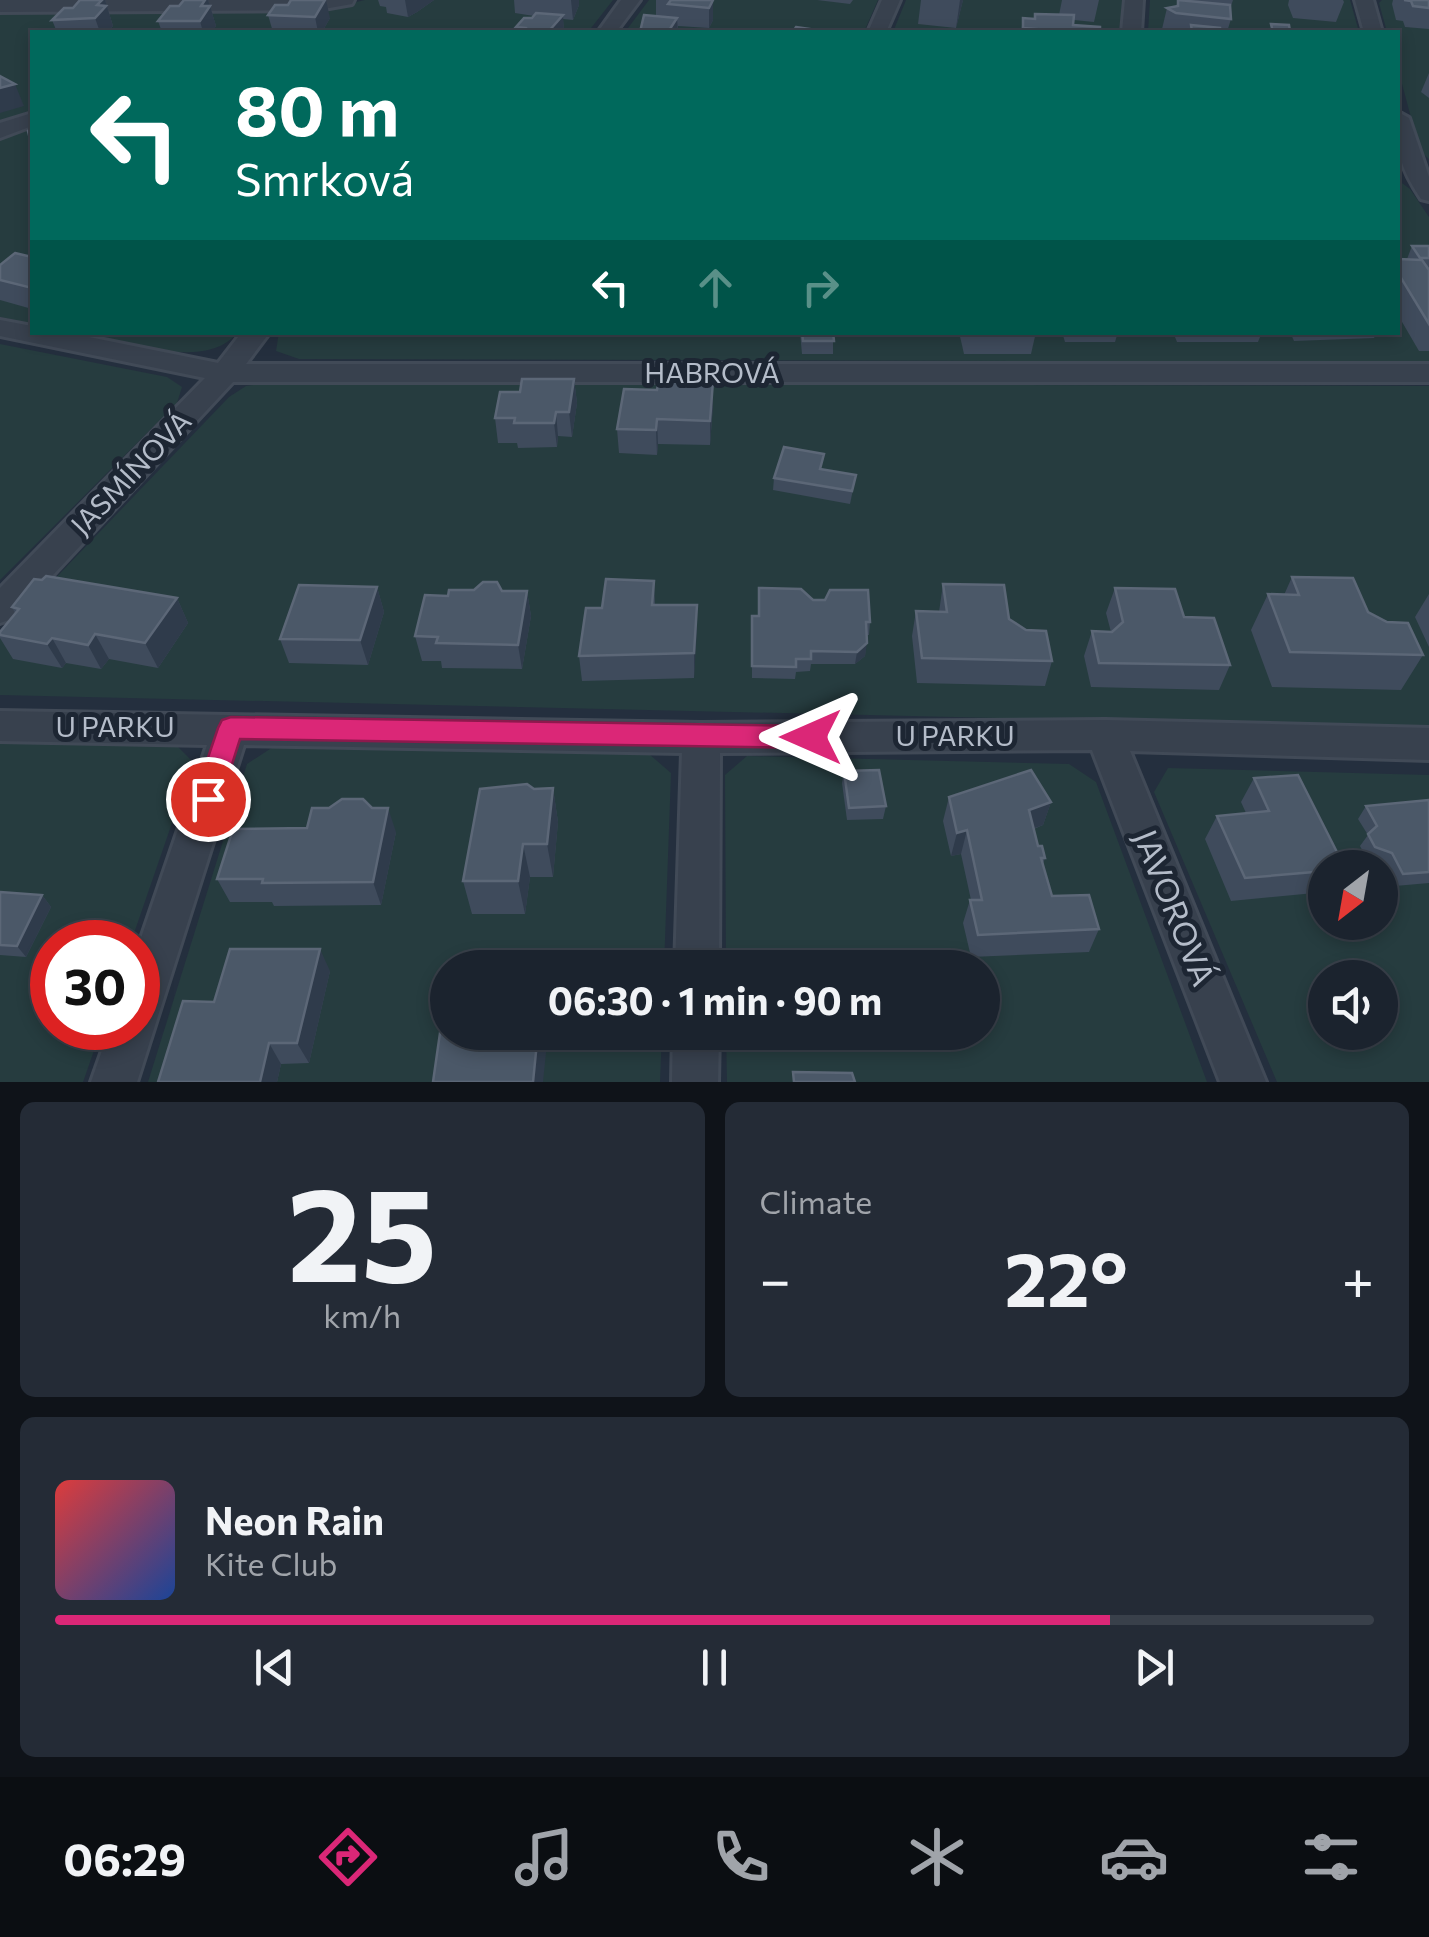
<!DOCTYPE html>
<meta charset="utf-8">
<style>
:root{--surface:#1b232e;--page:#242b36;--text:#f1f3f6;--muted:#a0a4aa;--line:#39404a;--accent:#db2777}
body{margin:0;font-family:Commissioner,sans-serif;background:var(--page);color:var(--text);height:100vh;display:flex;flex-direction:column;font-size:38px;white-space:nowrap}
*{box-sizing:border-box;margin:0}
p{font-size:32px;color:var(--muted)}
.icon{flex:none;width:55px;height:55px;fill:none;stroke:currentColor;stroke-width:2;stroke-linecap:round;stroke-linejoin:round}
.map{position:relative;height:1082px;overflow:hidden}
.sheet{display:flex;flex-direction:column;gap:20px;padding:20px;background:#0f1319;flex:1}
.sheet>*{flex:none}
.guide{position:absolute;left:30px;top:30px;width:1370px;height:305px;border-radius:0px;box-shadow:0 5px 15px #0003,0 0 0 2px var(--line);background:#00695c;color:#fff;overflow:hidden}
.needle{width:65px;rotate:211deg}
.controls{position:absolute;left:1308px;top:850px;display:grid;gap:20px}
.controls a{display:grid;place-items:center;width:90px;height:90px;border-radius:50%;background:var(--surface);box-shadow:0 5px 15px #0003,0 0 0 2px var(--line);font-size:50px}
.speed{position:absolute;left:30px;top:920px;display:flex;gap:20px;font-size:50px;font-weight:700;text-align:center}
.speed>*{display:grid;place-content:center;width:130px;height:130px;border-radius:50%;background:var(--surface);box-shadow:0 5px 15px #0003,0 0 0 2px var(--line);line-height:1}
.speed .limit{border:15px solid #d22;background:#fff;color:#111}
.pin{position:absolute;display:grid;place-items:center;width:85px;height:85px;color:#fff;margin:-42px;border:5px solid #fff;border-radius:50%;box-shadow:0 2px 10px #0007}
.me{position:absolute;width:110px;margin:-55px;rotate:270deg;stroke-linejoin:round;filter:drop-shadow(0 0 8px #0008)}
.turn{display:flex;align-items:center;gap:35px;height:210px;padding:0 40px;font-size:45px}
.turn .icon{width:130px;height:130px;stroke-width:2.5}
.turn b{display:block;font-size:70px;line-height:85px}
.lanes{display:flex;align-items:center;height:95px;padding:0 40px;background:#0003;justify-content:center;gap:50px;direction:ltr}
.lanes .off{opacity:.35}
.big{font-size:75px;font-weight:700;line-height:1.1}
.sheet .card{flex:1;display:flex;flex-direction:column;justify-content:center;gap:15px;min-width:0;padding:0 35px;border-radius:15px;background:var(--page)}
.sheet .dial{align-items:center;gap:0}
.dial b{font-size:130px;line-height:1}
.song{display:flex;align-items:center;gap:30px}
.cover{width:120px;height:120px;border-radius:15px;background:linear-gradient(135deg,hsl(0 70% 55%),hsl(220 70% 35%))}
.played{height:10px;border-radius:5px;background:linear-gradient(90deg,var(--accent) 80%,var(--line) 80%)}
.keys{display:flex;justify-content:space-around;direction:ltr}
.heat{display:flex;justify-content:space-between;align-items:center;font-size:55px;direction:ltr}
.sheet .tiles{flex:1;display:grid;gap:20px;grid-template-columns:1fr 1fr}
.card:last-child{grid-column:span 2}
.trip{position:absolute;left:430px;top:950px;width:570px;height:100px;border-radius:50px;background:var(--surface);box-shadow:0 5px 15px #0003,0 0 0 2px var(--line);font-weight:700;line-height:100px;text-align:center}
.menu{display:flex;height:160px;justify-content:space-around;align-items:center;background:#0b0e12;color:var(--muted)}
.menu .icon{width:70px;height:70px}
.menu .current{color:var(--accent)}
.menu b{font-size:45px;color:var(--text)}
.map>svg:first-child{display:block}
.green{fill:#263c3f;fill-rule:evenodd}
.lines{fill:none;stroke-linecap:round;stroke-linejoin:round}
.street-casing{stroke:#414a57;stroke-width:6}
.street{fill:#38414e;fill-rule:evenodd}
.wall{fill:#3f4b5c}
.shaded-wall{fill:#2f3b4b}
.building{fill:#4b5868;stroke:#5c6777;stroke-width:2.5}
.route{fill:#db2777;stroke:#8e194d;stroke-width:2.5}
.labels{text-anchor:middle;stroke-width:10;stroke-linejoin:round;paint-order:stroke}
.street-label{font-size:28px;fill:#b4bcc9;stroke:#1d2633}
.near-street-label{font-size:32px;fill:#b4bcc9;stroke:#1d2633}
</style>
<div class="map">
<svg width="1429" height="1082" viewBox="0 0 1429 1082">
<rect width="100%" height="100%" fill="#242f3e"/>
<g class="green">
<path d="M365,0h248l-25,32h-556v78l-32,12v-110l322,-2z"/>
<path d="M649,0h229l-14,32h-239z"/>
<path d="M906,0h217l-4,32h-226z"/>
<path d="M1150,0h200l9,32h-211z"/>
<path d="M1382,0h47v159l-9,-8 -22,-82v-37h-11l-8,-29z"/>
<path d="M32,127v197l-32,-7v-177z"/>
<path d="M1398,180l12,9 19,28v145l-1130,-3 -23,-8 3,-19h1119z"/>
<path d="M78,333h159c-31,39 -116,8 -159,0z"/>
<path d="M0,344l167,33 15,10 -5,16 -177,177z"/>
<path d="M266,383l1163,3v342l-1429,-33v-59l229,-239 17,-11z"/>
<path d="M0,742l176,3 17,17 -62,180h-79v86h50l-19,54h-83z"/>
<path d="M273,747l376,7 22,19 -7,194 -216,1v64l214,1 -2,49h-512l99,-318z"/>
<path d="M747,756l322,8 27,18 111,300h-480l-1,-49 256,-1v-64l-256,-1 -1,-192z"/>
<path d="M1168,768l261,7v307h-152l-123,-290zM1325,868h55v54h-55zM1325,978h55v54h-55z"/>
</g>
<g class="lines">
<g class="street-casing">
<g id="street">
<path d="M0,0h354l-2,4 -34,6 -318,2z"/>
<path d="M621,0h19l-24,32h-18z"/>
<path d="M882,0h18l-14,32h-18z"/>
<path d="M1125,0h18l-2,32h-19z"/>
<path d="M1355,0h18l9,32h-18z"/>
<path d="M1398,112l11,6 20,59v24l-8,-2c-22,-33 -25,-49 -23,-87z"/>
<path d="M32,113v13l-32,12v-15z"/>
<path d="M0,320l32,6v6h32l154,31 24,-31h28l-24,32h1183v18h-1196l-221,237 -12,4v-35l205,-210 -205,-42z"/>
<path d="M0,711l701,12 404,-3 324,8v32l-299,-9 136,331h-46l-128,-332 -372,3 -1,215h-44l7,-215 -438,-8 -107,337h-46l19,-54h28v-81l69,-202 -207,-4z"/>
<path d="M673,1032h46l-1,50h-46z"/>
</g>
</g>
<use href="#street" class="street"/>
</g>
<g class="wall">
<path d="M80,0h25l8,26 -5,6h-51l-5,-12 21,-12z"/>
<path d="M184,0h24l8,26 -4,6h-50l-4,-11 21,-15z"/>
<path d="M378,0h56l-17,12 -9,5 -21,-4 -1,-6 -6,-1z"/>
<path d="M514,0h65v5l-6,15 -10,-1 1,13h-47l-1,-5 18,-11 -19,-3z"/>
<path d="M656,0h57v20l-4,8 -31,-2v6h-38l16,-16z"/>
<path d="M817,0h36l-3,4z"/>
<path d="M921,0h42l-7,28 -38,-4z"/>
<path d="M1062,0h37l-5,22 -20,-2 -1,5 27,7h-79l2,-14 11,1 25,-4z"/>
<path d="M1178,0h55l-3,9 1,10 -4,13h-59l-6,-3 5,-21 9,-1z"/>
<path d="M1289,0h54l1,2 -8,20 -43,-4 -5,-13z"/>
<path d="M1393,0h36v29l-24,-2 -2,-6 -7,-1 -4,-16z"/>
<path d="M268,15l62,3 -8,14h-49z"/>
<path d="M1429,73v25l-8,-6z"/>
<path d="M1412,246h17v105h-10l-21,-36v-56h9z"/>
<path d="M32,257v52l-32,-9v-35z"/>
<path d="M483,332h78l-1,5h-77z"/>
<path d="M800,332h90l-57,1v21h-31z"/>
<path d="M959,332h77l-5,22h-67z"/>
<path d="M1062,332h56l-3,10h-50z"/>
<path d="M1173,332h89l-4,10h-81z"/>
<path d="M1290,332h87l-3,6 -80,3z"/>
<path d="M574,379l3,24 -5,34 -14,-1 -1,11 -39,1 -1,-5h-19l-3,-25z"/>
<path d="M713,405l-3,40 -52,-1 -1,11 -38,-2 -2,-24z"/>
<path d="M856,475l-6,29 -77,-14 1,-12z"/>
<path d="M1292,577l76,35 55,43 -22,35 -129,-3 -21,-57 17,-36 16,1z"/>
<path d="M654,581l1,24h42l-3,73 -112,3 -3,-25 23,-48z"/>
<path d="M943,584l66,35 43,42 -7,25 -128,-3 -5,-47 4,-25 23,1z"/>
<path d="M377,587l7,25 -16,53 -79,-2 -9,-24z"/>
<path d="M1115,588l69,29 46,48 -11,25 -128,-3 -7,-31 8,-25 19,1 -5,-19z"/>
<path d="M502,591h25l4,25 -9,53 -80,-1 -1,-7h-19l-7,-25 33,-40z"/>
<path d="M1429,594v53l-14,-30z"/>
<path d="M177,598l11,25 -30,45 -49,-9 -8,10 -35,-6 -4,5 -49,-9 -13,-21v-6l15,-19 -3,-6z"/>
<path d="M813,600l57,22 -1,13h-2l-2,21 -10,8h-44l-1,7 -14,1 -1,7 -43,-1v-62h7z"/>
<path d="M844,771l42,35 -3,13 -36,1 -5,-37z"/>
<path d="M1254,778l71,90v24l-94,9 -26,-62 12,-23 29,-3 -5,-11z"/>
<path d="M553,788l5,34 -5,55h-23l-5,37h-53l-9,-33 71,-92z"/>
<path d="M949,797l102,5 -8,23 -9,4 4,17 7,12 -2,6 9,32 47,33 -10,23 -118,5 -8,-34 7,-23h1l-10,-46 -10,2 -8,-35z"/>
<path d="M1429,800v83l-34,3 -12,-21 -16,-6 -7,-13 8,-11 -10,-16 8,-13z"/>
<path d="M396,832l-15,73 -107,1 -2,-4h-42l-13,-23z"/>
<path d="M0,892l42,3 9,12 -25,50 -26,-2z"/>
<path d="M330,971l-21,92 -28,1 -4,18h-119z"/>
</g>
<g class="shaded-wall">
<path d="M102,0h3l8,26 -5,6h-8l-5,-14 2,-13z"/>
<path d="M205,0h3l2,6 6,20 -4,6h-9l-3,-11 1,-15z"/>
<path d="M325,0h1l4,18 -8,14h-4l-3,-15z"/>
<path d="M405,0h29l-17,12 -9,5z"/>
<path d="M571,0h8v5l-6,15z"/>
<path d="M713,0v20l-4,8v-20z"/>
<path d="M960,0h3l-7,28z"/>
<path d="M563,15l1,17h-16z"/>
<path d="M677,18l1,14h-10z"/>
<path d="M15,84l9,22 -24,7v-25z"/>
<path d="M574,379l3,24 -5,34 -3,-25z"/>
<path d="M713,381v24l-3,40v-24z"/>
<path d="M556,412l2,24 -1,11 -3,-24z"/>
<path d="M657,419l1,25 -1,11 -1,-25z"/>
<path d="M377,587l7,25 -16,53 -8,-25z"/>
<path d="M527,591l4,25 -9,53 -4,-24z"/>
<path d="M177,598l11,25 -30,45 -13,-25z"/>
<path d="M697,605v25l-3,48v-25z"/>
<path d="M95,634l14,25 -8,10 -13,-24z"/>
<path d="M52,638l14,25 -4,5 -15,-24z"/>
<path d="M867,643l-2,13 -10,8 2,-12z"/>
<path d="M553,788l5,34 -5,55 -6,-33z"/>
<path d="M1051,802l-8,23 -22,8 8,-23z"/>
<path d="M388,808l8,24 -15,73 -8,-23z"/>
<path d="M967,830l-6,24 -10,2 6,-23z"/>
<path d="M523,844l7,33 -5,37 -7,-33z"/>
<path d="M42,895l9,12 -25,50 -9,-11z"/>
<path d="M320,949l10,22 -21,92 -12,-20z"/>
<path d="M538,1032h7l2,11 -4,39h-10z"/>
<path d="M269,1043l12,21 -4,18h-17z"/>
</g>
<g class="building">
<path d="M80,0h22l-5,5 9,1 -11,12 -43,2 12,-12h9z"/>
<path d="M184,0h21l-4,6h9l-10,15h-42l12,-15h9z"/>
<path d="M291,0h34l-10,17 -47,-2 7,-10h13z"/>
<path d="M671,0h42l-4,8 -41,-4z"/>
<path d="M1178,0l52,5 1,14 -55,-6 -9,-5 11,-2z"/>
<path d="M1404,0h25v8l-16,-2 -2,-5z"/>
<path d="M536,13l27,2 -15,17h-27l4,-4 -9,-1 8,-9h8z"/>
<path d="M1035,14l39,1 -1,10 27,2v5h-28l-49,-4v-10l12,1z"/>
<path d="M644,15l33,3 -9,14h-28z"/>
<path d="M1271,24l18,1 1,6 22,1h-39z"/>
<path d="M1191,25l29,3v4h-28z"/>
<path d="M796,27l34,5h-37z"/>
<path d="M0,76l15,8 -15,4z"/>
<path d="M32,126v13h-2l-2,-8z"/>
<path d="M1412,246h17v12h-9z"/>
<path d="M15,253l17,4v31l-32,-8v-15z"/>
<path d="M1398,259l24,1 7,10v54l-31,-51z"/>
<path d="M802,332h31l1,9h-31z"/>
<path d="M522,379h52l-5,33h-13l-2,11h-40l1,-5h-20l5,-26h20z"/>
<path d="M659,379l54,2 -3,40 -53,-2 -1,11 -39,-1 7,-40 33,1z"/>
<path d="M784,447l40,7 -4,15 36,6 -4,16 -78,-13z"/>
<path d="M46,576l131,22 -32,45 -50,-9 -7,11 -36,-7 -5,6 -47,-9v-3l19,-23 -7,-2 22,-28 8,1z"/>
<path d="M1292,577l61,1 15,34 19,10 21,1 15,32 -133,-3 -22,-58 31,1z"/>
<path d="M606,579l48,2 -2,24h45l-3,48 -115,3 7,-48h16z"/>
<path d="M483,582h14l5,9h25l-9,54 -82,-2 2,-6 -23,-1 10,-41 23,1 1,-6h25z"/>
<path d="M943,584l61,1 5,34 17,11 20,1 6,30 -130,-3 -6,-47 31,1z"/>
<path d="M299,585l78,2 -17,53 -80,-1z"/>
<path d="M759,588l42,1 12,11h12l5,-10h38l2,32h-4l1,21 -10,9 -46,-1v8h-15v8l-44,-1v-50h7z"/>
<path d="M1115,588l60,1 9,28 30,1 16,47 -131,-2 -7,-32 20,1 11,-10z"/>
<path d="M879,770l7,36 -37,2 -5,-37z"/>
<path d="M1031,770l20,32 -22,8 9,36h4l3,12h-4l11,38 37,-1 10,34 -121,6 -8,-35h12l-15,-70 -10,3 -8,-36z"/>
<path d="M1298,775l47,93h-20v3l-80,7 -28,-62 52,-5 -15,-33z"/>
<path d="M527,784l7,5 19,-1 -6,56h-24l-5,37h-55l17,-92z"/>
<path d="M342,799h21l9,9h16l-15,74 -111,1 1,-4h-46l16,-50 74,-1 5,-20h17z"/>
<path d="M1429,800v72l-26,2 -11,-21 -17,-6 -7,-13 9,-8 -11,-20z"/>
<path d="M0,892l42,3 -25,51 -17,-1z"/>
<path d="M230,949h90l-23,94h-28l-9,39h-102l25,-81 31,1z"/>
<path d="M443,1012h5v20h90l-5,50h-100z"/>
<path d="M793,1072l59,1 3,9h-61z"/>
</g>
<path class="route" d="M231,717l580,9 10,4 3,7 -3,8 -10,3 -571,-9 -19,60 -4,8 -9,3 -10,-3 -4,-8 24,-71 4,-8z"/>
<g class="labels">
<g class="street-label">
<text x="712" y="383">HABROVÁ</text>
<text transform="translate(131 473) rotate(-46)" y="10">JASMÍNOVÁ</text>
<text x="115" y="737">U PARKU</text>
<text x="955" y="746">U PARKU</text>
</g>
<g class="near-street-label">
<text transform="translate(1174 908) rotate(68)" y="11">JAVOROVÁ</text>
</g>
</g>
</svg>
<div class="controls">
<a><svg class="needle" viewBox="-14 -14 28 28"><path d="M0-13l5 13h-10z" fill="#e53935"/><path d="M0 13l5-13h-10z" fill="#a0a4aa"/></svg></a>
<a><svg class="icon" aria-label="sound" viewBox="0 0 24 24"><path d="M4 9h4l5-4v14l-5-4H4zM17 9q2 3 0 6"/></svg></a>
</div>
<div class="speed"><div class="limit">30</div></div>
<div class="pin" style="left:208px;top:799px;background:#d93025"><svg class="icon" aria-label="arrive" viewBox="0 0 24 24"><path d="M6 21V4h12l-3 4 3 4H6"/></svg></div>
<svg class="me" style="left:811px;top:737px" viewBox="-20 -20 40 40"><path d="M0-17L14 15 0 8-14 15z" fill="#db2777" stroke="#fff" stroke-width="4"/></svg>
<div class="trip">06:30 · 1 min · 90 m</div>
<div class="guide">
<div class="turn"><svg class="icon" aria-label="left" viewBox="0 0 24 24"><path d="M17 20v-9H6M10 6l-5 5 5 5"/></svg><div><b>80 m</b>Smrková</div></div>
<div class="lanes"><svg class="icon" aria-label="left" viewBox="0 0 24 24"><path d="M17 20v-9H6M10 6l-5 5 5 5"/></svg><svg class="icon off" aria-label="ahead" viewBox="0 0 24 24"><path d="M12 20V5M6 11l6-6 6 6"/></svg><svg class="icon off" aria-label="right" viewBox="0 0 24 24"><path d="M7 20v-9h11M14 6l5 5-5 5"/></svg></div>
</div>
</div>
<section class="sheet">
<div class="tiles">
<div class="card dial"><b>25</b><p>km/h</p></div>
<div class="card"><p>Climate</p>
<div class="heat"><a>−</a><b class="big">22°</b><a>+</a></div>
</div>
<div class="card">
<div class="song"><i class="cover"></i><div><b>Neon Rain</b><p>Kite Club</p></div></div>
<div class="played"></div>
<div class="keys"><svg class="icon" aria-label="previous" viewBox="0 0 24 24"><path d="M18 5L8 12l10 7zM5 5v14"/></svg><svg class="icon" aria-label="pause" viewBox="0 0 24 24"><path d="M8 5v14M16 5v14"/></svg><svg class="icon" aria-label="next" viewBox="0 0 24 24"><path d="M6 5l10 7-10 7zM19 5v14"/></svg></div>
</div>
</div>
</section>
<nav class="menu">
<b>06:29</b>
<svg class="icon current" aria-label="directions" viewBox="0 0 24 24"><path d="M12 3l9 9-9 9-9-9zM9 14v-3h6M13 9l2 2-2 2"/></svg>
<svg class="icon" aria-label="music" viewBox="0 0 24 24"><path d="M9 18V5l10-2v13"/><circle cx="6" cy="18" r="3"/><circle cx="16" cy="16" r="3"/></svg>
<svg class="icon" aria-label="phone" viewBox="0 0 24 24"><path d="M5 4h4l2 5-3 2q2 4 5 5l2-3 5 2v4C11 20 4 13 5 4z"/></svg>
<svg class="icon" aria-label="climate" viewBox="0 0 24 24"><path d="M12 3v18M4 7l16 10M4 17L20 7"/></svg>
<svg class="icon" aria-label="car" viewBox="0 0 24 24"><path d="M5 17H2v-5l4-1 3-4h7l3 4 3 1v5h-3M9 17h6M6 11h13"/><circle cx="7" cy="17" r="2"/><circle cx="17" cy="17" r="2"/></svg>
<svg class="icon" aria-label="filters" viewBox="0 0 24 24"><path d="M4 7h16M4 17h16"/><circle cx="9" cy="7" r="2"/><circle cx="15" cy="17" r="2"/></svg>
</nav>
